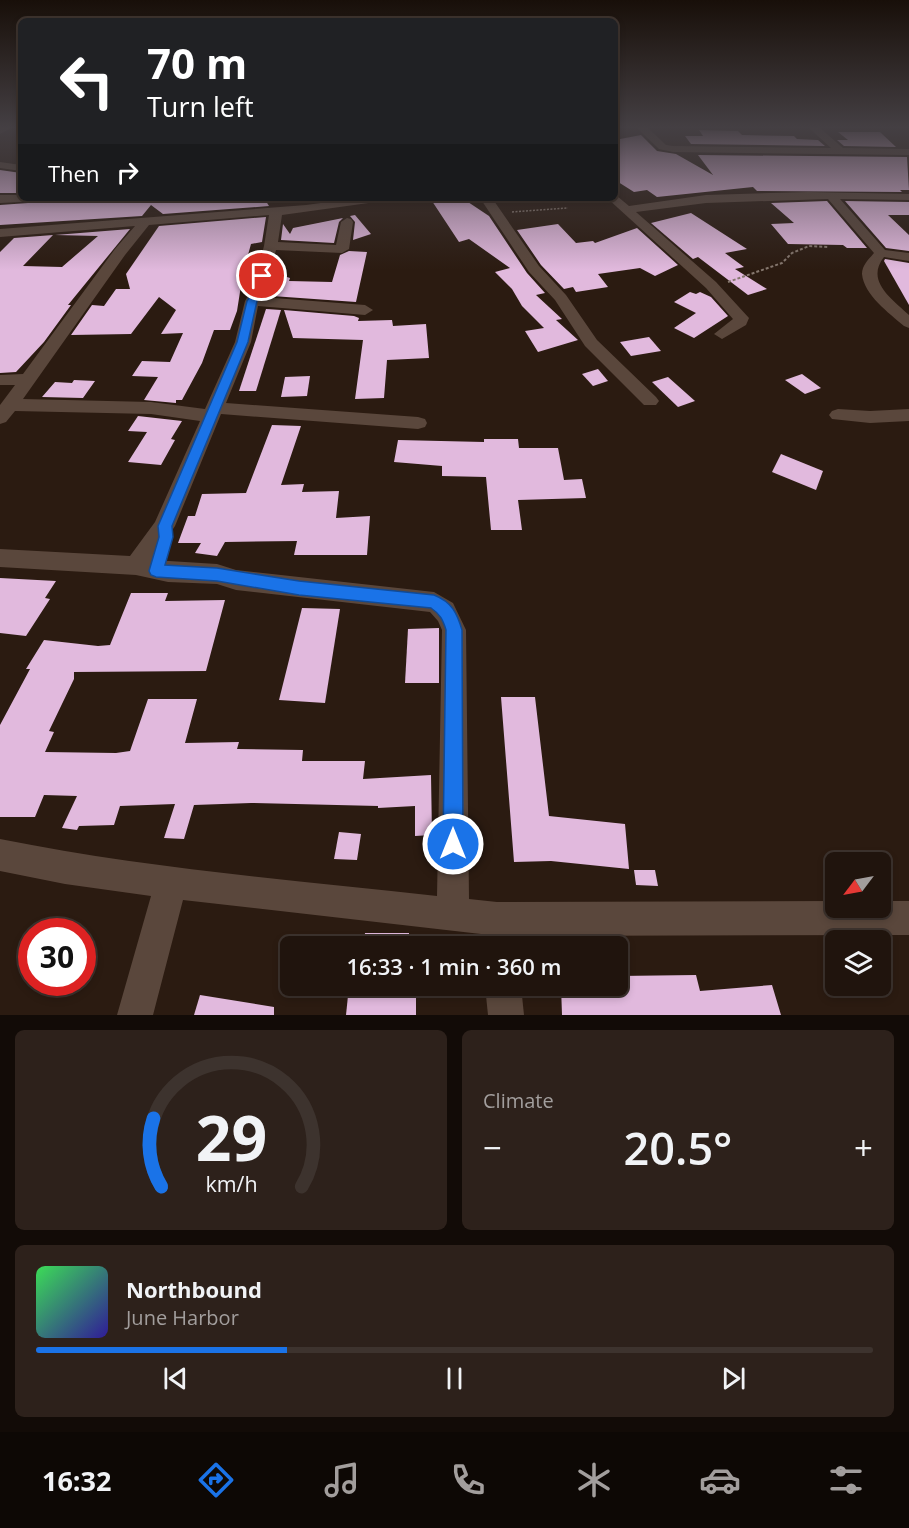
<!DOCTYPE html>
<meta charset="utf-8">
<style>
:root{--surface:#20140d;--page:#2d211b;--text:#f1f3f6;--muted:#a29e9d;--line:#3d332e;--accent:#1a73e8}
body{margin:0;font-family:"Open Sans",sans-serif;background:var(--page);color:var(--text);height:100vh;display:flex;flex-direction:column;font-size:22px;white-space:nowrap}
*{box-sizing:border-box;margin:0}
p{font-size:20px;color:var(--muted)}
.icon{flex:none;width:33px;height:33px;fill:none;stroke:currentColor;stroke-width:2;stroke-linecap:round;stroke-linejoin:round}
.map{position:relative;height:1015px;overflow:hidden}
.side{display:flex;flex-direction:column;gap:15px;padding:15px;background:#120b07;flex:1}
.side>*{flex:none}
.top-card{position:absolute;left:18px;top:18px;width:600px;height:183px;border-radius:9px;box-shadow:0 3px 9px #0003,0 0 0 2px var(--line);background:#202124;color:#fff;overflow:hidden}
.needle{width:39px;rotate:238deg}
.tools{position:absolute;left:825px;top:852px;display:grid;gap:12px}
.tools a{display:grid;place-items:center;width:66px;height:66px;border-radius:9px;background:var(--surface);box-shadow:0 3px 9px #0003,0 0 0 2px var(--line);font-size:30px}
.speed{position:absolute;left:18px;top:918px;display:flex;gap:12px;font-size:30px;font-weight:700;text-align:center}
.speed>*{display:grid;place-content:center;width:78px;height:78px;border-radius:50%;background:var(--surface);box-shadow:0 3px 9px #0003,0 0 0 2px var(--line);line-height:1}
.speed .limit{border:9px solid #d22;background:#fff;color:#111}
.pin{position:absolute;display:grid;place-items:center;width:51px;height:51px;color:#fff;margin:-26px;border:3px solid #fff;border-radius:50%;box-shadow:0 2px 6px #0007}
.me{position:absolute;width:66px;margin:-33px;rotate:0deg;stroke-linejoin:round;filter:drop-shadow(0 0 4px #0008)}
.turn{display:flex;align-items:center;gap:21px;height:126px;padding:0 30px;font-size:27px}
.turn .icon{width:78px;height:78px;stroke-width:2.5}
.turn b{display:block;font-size:42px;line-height:51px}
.then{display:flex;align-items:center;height:57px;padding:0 30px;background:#0003;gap:12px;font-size:22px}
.big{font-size:45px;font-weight:600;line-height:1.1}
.side .widget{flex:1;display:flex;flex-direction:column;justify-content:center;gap:9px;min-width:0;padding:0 21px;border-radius:9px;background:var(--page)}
.side .dial{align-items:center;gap:0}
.dial svg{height:156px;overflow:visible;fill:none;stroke:var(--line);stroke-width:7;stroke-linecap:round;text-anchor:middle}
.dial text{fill:var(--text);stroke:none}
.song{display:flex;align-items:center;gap:18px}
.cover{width:72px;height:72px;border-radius:9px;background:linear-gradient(135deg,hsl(130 70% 55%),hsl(250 70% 35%))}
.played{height:6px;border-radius:3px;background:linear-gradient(90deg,var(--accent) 30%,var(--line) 30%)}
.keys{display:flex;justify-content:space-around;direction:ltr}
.heat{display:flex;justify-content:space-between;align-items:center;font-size:33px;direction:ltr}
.side .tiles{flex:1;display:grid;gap:15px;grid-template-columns:1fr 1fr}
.widget:last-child{grid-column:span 2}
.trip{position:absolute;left:280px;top:936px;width:348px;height:60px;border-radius:9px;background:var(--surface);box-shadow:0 3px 9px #0003,0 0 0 2px var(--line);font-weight:600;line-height:60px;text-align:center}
.tabs{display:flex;height:96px;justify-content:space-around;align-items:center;background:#0d0805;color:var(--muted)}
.tabs .icon{width:42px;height:42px}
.tabs .on{color:var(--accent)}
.tabs b{font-size:27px;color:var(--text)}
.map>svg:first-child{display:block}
.building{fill:#e1b9dd}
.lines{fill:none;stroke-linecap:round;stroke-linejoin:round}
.path-far1{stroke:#85776e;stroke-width:1.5;stroke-dasharray:2 1.5;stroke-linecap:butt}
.path{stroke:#85776e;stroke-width:2;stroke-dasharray:3 2;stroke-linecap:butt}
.street{fill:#5a473c;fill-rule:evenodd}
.route{fill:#1a73e8;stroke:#114b97;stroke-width:1.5}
</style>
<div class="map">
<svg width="909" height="1015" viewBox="0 0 909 1015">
<rect width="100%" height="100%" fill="#2b1b11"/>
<g class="building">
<path d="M699,130l39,1 4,4 52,1 3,3 21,1 7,6 -134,-2 -6,-8h18z"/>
<path d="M838,132h42l16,15 -52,-1 -7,-6h11z"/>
<path d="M641,135l16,16 19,3 37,21 -15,-20 209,2 2,33h-9l2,2 -145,-1 -4,-4 -96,10 -10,-7 -13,2 -19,-12v-40z"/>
<path d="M0,170l21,3v20h-21z"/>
<path d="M116,198h58l-2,4 30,-4h62l5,8 -106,8 -12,-9 -9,11 -142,9v-20l42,-3 72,-1z"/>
<path d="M430,198h32l27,18 38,57 18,20 -9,2 26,24 -6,1 22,20 -40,12 -13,-21 19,-3 -22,-22 -10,-17 -17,-17 15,-4 -41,-29 -10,3z"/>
<path d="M827,201l40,47h-20l-4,-3 -55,-1 -17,-20 23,-1 -23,-20z"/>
<path d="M845,201l64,1v13h-21l21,20v16l-23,-3z"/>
<path d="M691,213l56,36 -22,4 19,14 -9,2 32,20 -19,6 -50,-38 -5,2 -42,-36z"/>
<path d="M355,215l16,19 -18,6 2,-18 -5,-6z"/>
<path d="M266,217l-4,25 -11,2 -8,29 -6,38 -7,19h-16l-12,33 -20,37h-6v3l-32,-3 14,-23 -26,-1 10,-15 28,1 13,-29 -22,1 15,-24 -17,-13 -28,37 -60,1 21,-30 12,1 12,-17h14l-4,-15 33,-48z"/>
<path d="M343,218l-4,4 -5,21 -53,-3 2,-16 7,10 3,-6z"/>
<path d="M558,224l18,19 17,-2 2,2 42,-15 41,37 -23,11 -15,-8 -42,6 10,13 -32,5 -3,-5 -9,2 -23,-24 -24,-35z"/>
<path d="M130,229l-62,76h3l-27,37 -28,30 -16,1v-121l14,-14 39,-3 -30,31 39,1 36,-31 -43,-1z"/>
<path d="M349,251l18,1 -11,50 -84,-6 5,-11 -1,-4h2l3,-6 9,3 -1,3 43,1 8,-27z"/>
<path d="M885,259l24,4v42l-25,-44z"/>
<path d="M690,292l6,2 4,-2 11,5 17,19 -34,22 -20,-10 22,-15 -22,-11z"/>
<path d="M266,309l15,1 -25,81h-17z"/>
<path d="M284,310l70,6 5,2 -1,3 34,-1 1,6 33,-2 3,34 -42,2 -3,38 -29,1 8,-59 -70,-2z"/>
<path d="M649,337l12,14 -30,5 -11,-14z"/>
<path d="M598,369l10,12 -15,5 -11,-12z"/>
<path d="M802,374l19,14 -16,6 -20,-14z"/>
<path d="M310,376l-3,20 -26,1 4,-20z"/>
<path d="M668,377l27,24 -17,6 -26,-25z"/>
<path d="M74,380l21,1 -12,17 -41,-1 13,-15 17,1z"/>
<path d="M138,416l44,5 -11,18 4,1 -14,25 -33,-3 19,-30 -19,-1z"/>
<path d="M272,425l29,1 -20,59 23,-1 -2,8 37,-1 -3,27 34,-2 -3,39h-73l3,-14 -72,1 -8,14 -22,-3 6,-10h-23l10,-27h7l7,-22 44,-1z"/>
<path d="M484,439h34l1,9h39l6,32 18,-1 4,19 -68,2 4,30h-31l-5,-53 -44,-1v-10l-48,-4 4,-22 86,2z"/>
<path d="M781,454l42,17 -7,19 -44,-18z"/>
<path d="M0,578l56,3 -11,17 5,1 -24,37 -26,-3z"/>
<path d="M131,593h37l-3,8 60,-1 -19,71 -132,1v7l-25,52 5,1 -9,20 71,1 14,-2 18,-52h49l-12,44 54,-1 -2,7 66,1 -1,11h63l-2,18 68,-4 1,60 -17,1v-30l-37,2v-2l-127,-3 -57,2 -10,34 -20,-1 11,-34 -55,2 -6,19 -35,1 -2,4 -15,-2 15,-32 -33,-1 -9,22h-35v-92l30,-56h-4l18,-29 54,6 12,-1z"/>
<path d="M302,608l38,1 -15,94 -46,-3z"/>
<path d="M439,628v55h-34l3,-54z"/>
<path d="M501,697h34l14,119 76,8 4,45 -78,-8 -37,1z"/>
<path d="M339,832l22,2 -4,26 -23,-1z"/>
<path d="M634,870h21l3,16 -22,-1z"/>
<path d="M365,933h44v13h-46z"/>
<path d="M696,975l4,16 72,-6 9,30h-219l-1,-29h57v-10z"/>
<path d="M349,986h67v29h-70z"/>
<path d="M200,995l74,12v8h-80z"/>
</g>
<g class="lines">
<path class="path-far1" d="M512,212l56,-4"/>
<path class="path" d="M728,282l54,-19 10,-10 17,-7 19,1"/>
<g class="street">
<path d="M0,128h11l-11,6z"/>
<path d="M637,128h11l18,17 7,1 158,2 -22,-20h11l23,20 66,1v6l-236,-3 -14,-3z"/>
<path d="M0,162l21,3v6l-21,-3z"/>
<path d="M808,192l101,2v6l-69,-1 45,51 24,3v8l-25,-4c-19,24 8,42 25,58v13l-5,-2c-15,-13 -40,-31 -42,-52 0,-9 7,-15 12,-21l-46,-54 -122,4 -70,9 80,70 33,36 -3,7 -24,14 -8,-5 19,-15 -27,-31 -99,-90h8v-3l2,1 12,10 77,-11z"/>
<path d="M0,195h21v3h24l-6,3 -39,2z"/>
<path d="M358,198h31l-6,3 -101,14 -4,27 58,3 5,-23 6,-4 4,1 2,3 -4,27 -7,4 -66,-3 -10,39 -5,8 104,8 8,5 -8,5 -107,-9 -7,36 -25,61 192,14 7,2 2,4 -2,4 -7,2 -197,-15 -46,112 -22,34 64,4 19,6 198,22 19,11 13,27 3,269 28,3 339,-1v7h44v-7h29v34l-394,1 1,10h-34l-1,-12 -298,-34 -30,115h-36l34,-119 -86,-12 -65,-13v-32c144,29 291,41 437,57l5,-266 -4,-9 -8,-9 -194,-22 -19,-6 -49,-2 -32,-7 -136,-8v-18l130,7 25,-34 45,-101 -49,-7 -136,-3 -9,11 -6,2v-19l15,-20h-15v-10l23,-1 92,-125 20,-23 -135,11v-8l306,-24zM269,215l-5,31 -12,43 -7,12 -10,41 -30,67 -54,-7 -128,-3 102,-144 24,-30z"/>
<path d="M480,198h12l47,68 27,29 31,45 59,57 3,4 -3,4h-12l-59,-59 -30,-46 -26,-28z"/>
<path d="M838,409l32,2 39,-2v12l-39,2 -38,-4 -3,-4 3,-4z"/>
<path d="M485,986h36l3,29h-36z"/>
</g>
</g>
<linearGradient id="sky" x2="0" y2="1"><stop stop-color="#180f09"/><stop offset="0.47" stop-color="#443f43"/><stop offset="1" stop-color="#443f43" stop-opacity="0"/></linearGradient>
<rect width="909" height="270" fill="url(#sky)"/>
<path class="route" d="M258,275l8,1 -2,13 -7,12 -9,41 -76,184 1,11 -8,28 52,3 82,13 135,14c18,7 23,18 28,35l1,214 -3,7 -7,3 -7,-3 -3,-7 3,-214c-3,-10 -6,-16 -15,-22l-132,-13 -82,-14 -61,-4 -5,-2 -2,-4 10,-34 -1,-11 79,-184 10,-41 7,-12z"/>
</svg>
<div class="tools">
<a><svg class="needle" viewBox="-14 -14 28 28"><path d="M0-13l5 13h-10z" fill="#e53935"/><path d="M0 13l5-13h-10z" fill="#a29e9d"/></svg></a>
<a><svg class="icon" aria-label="layers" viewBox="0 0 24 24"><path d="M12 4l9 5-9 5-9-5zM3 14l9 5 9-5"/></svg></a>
</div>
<div class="speed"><div class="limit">30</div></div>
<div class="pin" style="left:262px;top:276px;background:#d93025"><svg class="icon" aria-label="arrive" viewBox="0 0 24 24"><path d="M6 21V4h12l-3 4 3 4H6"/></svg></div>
<svg class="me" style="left:453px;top:844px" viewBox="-20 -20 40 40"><circle r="17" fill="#1a73e8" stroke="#fff" stroke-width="3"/><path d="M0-11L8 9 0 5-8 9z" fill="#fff"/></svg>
<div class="trip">16:33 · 1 min · 360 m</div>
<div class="top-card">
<div class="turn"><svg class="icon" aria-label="left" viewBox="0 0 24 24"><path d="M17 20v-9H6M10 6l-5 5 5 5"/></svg><div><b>70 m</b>Turn left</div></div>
<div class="then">Then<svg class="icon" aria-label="right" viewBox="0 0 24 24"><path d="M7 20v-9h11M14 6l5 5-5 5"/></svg></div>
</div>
</div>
<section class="side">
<div class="tiles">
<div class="widget dial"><svg viewBox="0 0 100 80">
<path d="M14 69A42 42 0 1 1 86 69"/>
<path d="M14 69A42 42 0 0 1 10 34" stroke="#1a73e8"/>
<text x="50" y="56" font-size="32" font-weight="700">29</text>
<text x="50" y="72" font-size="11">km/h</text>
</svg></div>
<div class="widget"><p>Climate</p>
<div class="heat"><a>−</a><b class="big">20.5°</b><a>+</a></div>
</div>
<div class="widget">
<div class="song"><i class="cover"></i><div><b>Northbound</b><p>June Harbor</p></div></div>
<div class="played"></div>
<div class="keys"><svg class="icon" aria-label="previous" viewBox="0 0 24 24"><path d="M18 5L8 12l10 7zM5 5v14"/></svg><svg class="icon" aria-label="pause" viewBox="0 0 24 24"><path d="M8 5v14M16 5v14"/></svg><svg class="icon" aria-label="next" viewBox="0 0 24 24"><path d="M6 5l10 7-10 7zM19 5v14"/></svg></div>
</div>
</div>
</section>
<nav class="tabs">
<b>16:32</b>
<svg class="icon on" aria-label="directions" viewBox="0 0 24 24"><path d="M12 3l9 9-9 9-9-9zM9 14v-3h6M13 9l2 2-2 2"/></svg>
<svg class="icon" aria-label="music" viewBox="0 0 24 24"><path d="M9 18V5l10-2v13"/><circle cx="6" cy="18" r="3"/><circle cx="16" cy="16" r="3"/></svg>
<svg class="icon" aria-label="phone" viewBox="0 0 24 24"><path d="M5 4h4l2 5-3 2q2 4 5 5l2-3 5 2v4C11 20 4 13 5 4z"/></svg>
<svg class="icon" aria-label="climate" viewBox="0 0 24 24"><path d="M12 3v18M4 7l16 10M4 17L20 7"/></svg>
<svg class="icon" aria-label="car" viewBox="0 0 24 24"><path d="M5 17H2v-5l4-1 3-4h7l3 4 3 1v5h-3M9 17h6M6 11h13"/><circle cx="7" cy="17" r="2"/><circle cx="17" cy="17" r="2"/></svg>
<svg class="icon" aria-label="filters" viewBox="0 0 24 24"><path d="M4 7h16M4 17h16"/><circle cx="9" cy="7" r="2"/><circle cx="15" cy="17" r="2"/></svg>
</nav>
